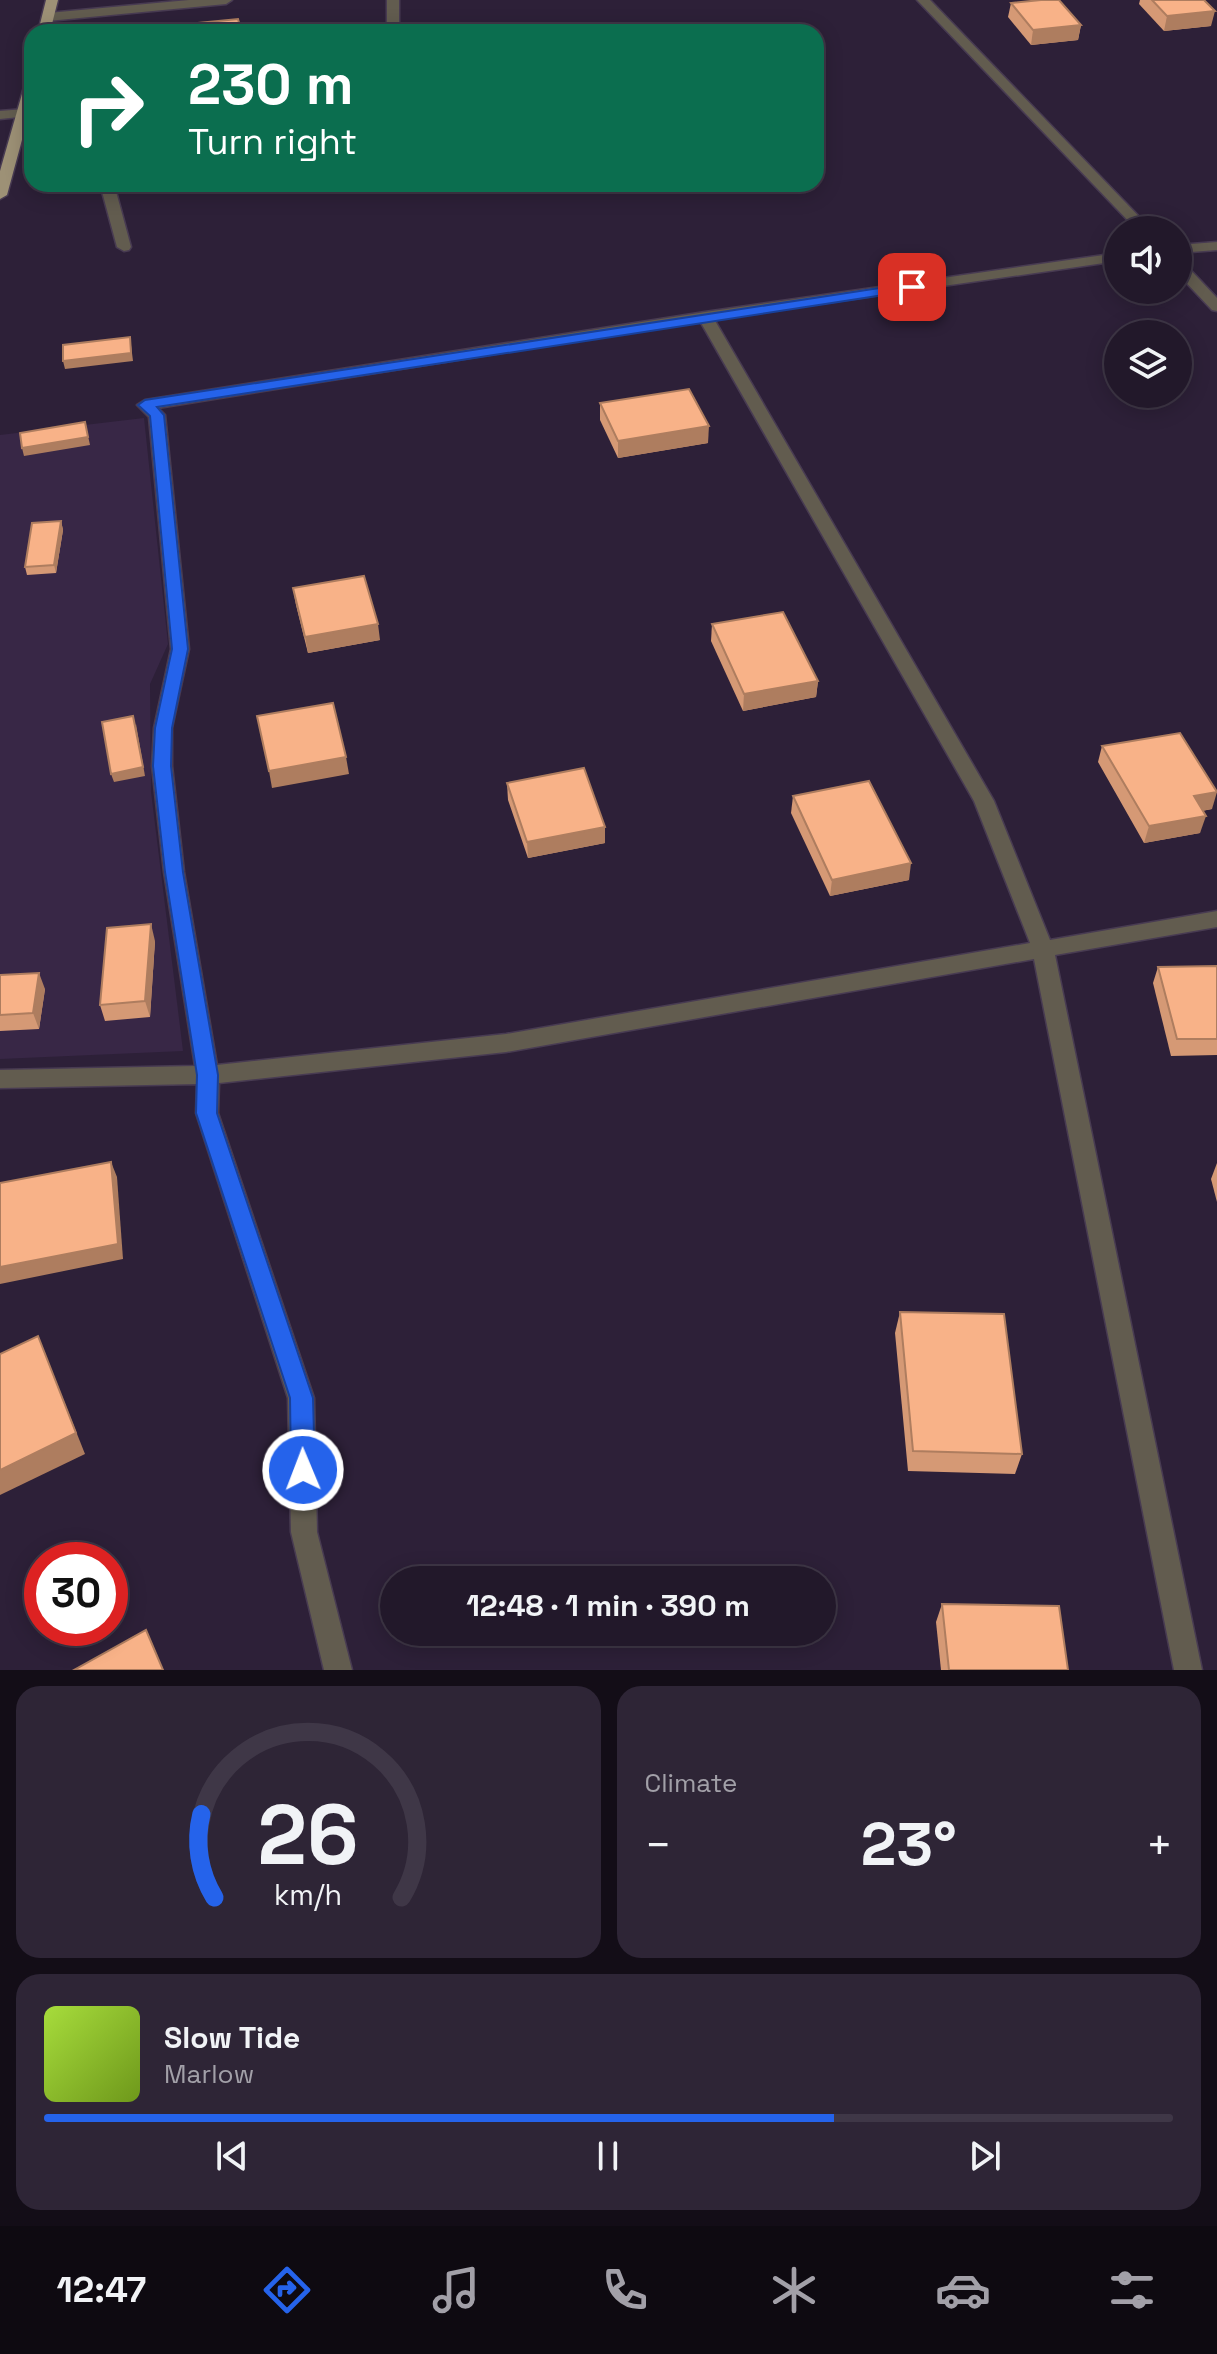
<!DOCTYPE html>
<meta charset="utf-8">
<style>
:root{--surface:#22182a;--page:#2e2536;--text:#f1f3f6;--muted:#a2a0a8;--line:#3f3747;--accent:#2563eb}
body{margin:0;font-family:"Space Grotesk",sans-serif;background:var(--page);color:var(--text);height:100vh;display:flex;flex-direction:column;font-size:30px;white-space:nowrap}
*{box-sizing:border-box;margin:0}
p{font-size:26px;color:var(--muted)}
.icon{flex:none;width:44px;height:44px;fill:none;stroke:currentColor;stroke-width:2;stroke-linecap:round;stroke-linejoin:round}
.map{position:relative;height:1670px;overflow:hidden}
.panel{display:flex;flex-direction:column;gap:16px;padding:16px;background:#130d17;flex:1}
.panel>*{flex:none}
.hud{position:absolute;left:24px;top:24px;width:800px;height:168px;border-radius:24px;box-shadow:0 4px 20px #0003,0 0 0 2px var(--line);background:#0b6e4f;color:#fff;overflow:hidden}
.tools{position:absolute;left:1104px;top:216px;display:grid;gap:16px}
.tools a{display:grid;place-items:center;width:88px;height:88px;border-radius:50%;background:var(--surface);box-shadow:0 4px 20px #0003,0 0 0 2px var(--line);font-size:40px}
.speed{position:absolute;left:24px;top:1542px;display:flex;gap:16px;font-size:40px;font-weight:700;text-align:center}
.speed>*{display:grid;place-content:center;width:104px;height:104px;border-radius:50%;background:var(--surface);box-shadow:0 4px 20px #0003,0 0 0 2px var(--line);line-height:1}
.speed .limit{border:12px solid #d22;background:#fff;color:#111}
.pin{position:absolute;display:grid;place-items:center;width:68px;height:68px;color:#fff;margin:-34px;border-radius:16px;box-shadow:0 4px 12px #0006}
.me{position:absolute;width:88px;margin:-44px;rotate:359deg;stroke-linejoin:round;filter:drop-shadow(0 0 6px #0008)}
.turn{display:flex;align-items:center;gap:28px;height:168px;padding:0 32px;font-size:36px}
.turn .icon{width:104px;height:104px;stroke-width:2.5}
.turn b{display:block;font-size:56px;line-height:68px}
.big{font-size:60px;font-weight:700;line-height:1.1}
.panel .tile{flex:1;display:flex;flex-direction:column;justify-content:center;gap:12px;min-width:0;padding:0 28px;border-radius:24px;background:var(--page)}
.panel .dial{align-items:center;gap:0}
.dial svg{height:208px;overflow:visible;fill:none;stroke:var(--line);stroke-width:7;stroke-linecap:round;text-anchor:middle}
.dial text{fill:var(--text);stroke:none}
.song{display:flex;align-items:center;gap:24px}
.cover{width:96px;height:96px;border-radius:12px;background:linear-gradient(135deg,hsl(80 70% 55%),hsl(80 70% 35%))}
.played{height:8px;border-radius:4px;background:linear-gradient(90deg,var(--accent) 70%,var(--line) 70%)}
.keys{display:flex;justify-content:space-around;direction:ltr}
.heat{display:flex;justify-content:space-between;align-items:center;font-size:44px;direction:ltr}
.panel .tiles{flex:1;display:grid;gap:16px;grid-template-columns:1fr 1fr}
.tile:last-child{grid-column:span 2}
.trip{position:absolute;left:380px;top:1566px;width:456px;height:80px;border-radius:40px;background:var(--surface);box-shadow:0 4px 20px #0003,0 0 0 2px var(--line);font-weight:700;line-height:80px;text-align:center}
.tab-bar{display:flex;height:128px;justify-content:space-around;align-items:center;background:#0e0a11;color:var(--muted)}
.tab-bar .icon{width:56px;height:56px}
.tab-bar .current{color:var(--accent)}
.tab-bar b{font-size:36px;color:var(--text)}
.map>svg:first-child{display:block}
.built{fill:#382746}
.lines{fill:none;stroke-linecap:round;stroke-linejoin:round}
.minor-casing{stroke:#483b52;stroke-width:3}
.major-casing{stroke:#483b52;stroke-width:3}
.minor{fill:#625c4f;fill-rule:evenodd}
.major{fill:#9d9176;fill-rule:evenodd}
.wall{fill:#d59975}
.shaded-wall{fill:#ae7d5f}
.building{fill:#f8b288;stroke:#ae7d5f;stroke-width:2}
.route{fill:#2563eb;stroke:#184099;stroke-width:2}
</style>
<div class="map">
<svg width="1217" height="1670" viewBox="0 0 1217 1670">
<rect width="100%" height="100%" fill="#2d2038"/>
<path class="built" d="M144,418l24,226 -18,40 1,108 32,259 -183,8v-624z"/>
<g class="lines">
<g class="minor-casing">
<g id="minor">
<path d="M189,0h43l-6,4 -178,17 -6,-4 6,-4z"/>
<rect x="387" y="0" width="12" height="32"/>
<path d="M917,0h13l222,230h-15z"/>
<path d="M24,109l6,4 -1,3 -29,3v-8z"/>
<path d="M100,184h14l17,63 -2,3 -5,1 -7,-4z"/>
<path d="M1217,242v8l-39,3v-8z"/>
<path d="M1118,253v8l-404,58 280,482 56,139 167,-29v16l-162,28 147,715h-28l-140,-711 -528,93 -287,31 -1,30 96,285 3,134 35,138h-28l-33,-138 -3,-134 -92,-285 1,-29 -197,4v-18l195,-4 -31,-194 -12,-106 2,-38 17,-79 -22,-232 -12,-12 8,-5 560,-88zM700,321l274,480 56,142 -524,91 -289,31 -33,-193 -12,-106v-38l17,-79 -24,-234 -7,-7z"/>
<path d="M1178,261l5,1 34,36v13l-5,-1 -34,-36z"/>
</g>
</g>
<g class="major-casing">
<g id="major">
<path d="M46,0h12l-8,32h-12z"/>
<path d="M32,76v27l-25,92 -7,4v-28l26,-91z"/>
</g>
</g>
<use href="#minor" class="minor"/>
<use href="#major" class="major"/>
</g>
<g class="wall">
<path d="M1140,0h64l7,26 -47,5 -25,-27z"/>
<path d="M1011,3l70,22 -3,15 -47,5 -23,-28z"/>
<path d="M600,403l108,40 -90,15 -18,-38z"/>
<path d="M61,521l2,9 -7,43 -29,2 -2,-8z"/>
<path d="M293,588l87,52 -72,13 -12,-48z"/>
<path d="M712,624l106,57 -2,16 -73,14 -32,-70z"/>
<path d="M1102,746l110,63 -10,2 -2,22 -56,10 -46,-81z"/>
<path d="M507,783l98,60 -77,15 -20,-58z"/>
<path d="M793,796l116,84 -79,16 -39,-83z"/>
<path d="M155,941l-5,76 -45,4 -5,-16z"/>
<path d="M1217,966v89l-46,1 -18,-73 5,-16z"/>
<path d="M0,975l45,14 -6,40 -39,2z"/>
<path d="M1217,1163v39l-6,-23z"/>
<path d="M900,1312l122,142 -7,20 -107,-3 -13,-138z"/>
<path d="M942,1604l126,66h-127l-5,-48z"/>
</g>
<g class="shaded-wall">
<path d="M1215,11l-4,15 -47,5 3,-15z"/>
<path d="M1081,25l-3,15 -47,5 2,-15z"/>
<path d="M130,337l3,24 -68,8 -2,-8z"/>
<path d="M85,422l5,23 -66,11 -2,-8z"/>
<path d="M709,426l-1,17 -90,15v-17z"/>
<path d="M61,521l2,9 -7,43 -2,-8z"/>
<path d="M378,624l2,16 -72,13 -3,-16z"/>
<path d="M818,681l-2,16 -73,14 1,-17z"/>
<path d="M136,724l9,52 -31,6 -3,-8z"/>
<path d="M346,757l3,17 -77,14 -3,-17z"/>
<path d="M1217,792l-5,17 -23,4 5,-17z"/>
<path d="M1206,816l-6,17 -56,10 5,-17z"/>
<path d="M605,827v16l-77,15 -1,-16z"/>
<path d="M911,863l-2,17 -79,16 2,-16z"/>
<path d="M151,924l4,17 -5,76 -5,-16z"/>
<path d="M39,973l6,16 -6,40 -6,-16z"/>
<path d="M111,1162l6,15 6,82 -123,25v-17z"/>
<path d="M38,1336l47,118 -85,41v-25z"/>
</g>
<g class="building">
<path d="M1041,0h18l22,25 -48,5 -22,-27z"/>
<path d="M1152,0h52l11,11 -48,5z"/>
<path d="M238,19l3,11 -21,2h-41l-1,-7z"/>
<path d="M130,337l1,16 -68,8v-16z"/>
<path d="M689,389l20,37 -91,15 -18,-38z"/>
<path d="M85,422l3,15 -66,11 -2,-15z"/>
<path d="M61,521l-7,44 -29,2 7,-44z"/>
<path d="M364,576l14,48 -73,13 -12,-49z"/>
<path d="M783,612l35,69 -74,13 -32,-70z"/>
<path d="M333,703l13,54 -77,14 -12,-55z"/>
<path d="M133,716l10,51 -32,7 -9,-52z"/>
<path d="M1180,733l37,59 -23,4 12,20 -57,10 -47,-80z"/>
<path d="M584,768l21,59 -78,15 -20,-59z"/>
<path d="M869,781l42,82 -79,17 -39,-84z"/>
<path d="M151,924l-6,77 -45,4 7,-77z"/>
<path d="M1217,966v73h-40l-19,-72z"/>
<path d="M39,973l-6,40 -33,2v-40z"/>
<path d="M111,1162l7,82 -118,23v-84z"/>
<path d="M900,1312l104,2 18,140 -109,-3z"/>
<path d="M38,1336l38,97 -76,37v-116z"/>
<path d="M942,1604l117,2 9,64h-119z"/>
<path d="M146,1630l17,40h-89z"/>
</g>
<path class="route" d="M912,283l6,4 -2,3 -759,117 7,8 24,234 -16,79 -1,38 12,106 35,203 -1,38 96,285 2,72 -4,8 -8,3 -8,-3 -4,-8 -1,-72 -94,-285 1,-38 -32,-203 -12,-106 2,-38 17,-79 -22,-233 -12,-11 7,-5z"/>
</svg>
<div class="tools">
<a><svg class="icon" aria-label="sound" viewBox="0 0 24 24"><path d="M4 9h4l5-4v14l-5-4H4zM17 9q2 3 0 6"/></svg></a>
<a><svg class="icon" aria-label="layers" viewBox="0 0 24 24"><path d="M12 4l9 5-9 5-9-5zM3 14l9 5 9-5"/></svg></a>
</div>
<div class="speed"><div class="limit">30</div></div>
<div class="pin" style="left:912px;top:287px;background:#d93025"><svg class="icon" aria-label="arrive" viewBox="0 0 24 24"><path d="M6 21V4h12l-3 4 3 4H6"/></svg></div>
<svg class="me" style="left:303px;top:1470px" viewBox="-20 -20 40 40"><circle r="17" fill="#2563eb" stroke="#fff" stroke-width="3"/><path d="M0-11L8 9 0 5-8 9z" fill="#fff"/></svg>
<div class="trip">12:48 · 1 min · 390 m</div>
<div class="hud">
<div class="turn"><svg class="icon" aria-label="right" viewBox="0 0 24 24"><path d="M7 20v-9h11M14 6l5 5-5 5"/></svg><div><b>230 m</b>Turn right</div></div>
</div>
</div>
<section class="panel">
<div class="tiles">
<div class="tile dial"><svg viewBox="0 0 100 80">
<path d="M14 69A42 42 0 1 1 86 69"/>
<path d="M14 69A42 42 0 0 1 9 37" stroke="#2563eb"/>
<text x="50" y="56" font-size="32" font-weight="700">26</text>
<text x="50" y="72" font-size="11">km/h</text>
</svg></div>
<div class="tile"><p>Climate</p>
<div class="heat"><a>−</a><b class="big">23°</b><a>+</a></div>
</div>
<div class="tile">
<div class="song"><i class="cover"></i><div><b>Slow Tide</b><p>Marlow</p></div></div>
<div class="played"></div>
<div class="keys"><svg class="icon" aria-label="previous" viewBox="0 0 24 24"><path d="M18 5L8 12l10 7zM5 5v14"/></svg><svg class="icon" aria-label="pause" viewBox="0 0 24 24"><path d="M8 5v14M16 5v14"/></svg><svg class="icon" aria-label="next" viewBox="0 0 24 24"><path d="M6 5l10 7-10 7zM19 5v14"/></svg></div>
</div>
</div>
</section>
<nav class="tab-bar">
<b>12:47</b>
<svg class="icon current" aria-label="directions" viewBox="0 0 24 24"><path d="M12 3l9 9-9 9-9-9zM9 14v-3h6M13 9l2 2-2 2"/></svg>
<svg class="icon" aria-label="music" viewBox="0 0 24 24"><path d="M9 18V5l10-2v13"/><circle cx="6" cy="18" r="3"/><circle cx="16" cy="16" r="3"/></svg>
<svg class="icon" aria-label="phone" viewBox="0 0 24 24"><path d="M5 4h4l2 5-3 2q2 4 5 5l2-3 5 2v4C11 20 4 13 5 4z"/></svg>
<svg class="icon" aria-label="climate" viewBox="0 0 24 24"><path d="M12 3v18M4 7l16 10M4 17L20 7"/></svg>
<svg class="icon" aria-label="car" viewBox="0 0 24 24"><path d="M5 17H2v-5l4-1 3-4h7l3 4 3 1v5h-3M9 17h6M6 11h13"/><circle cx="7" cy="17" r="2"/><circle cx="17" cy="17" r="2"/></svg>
<svg class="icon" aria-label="filters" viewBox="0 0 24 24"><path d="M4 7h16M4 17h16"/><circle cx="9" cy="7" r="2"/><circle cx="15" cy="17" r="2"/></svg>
</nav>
